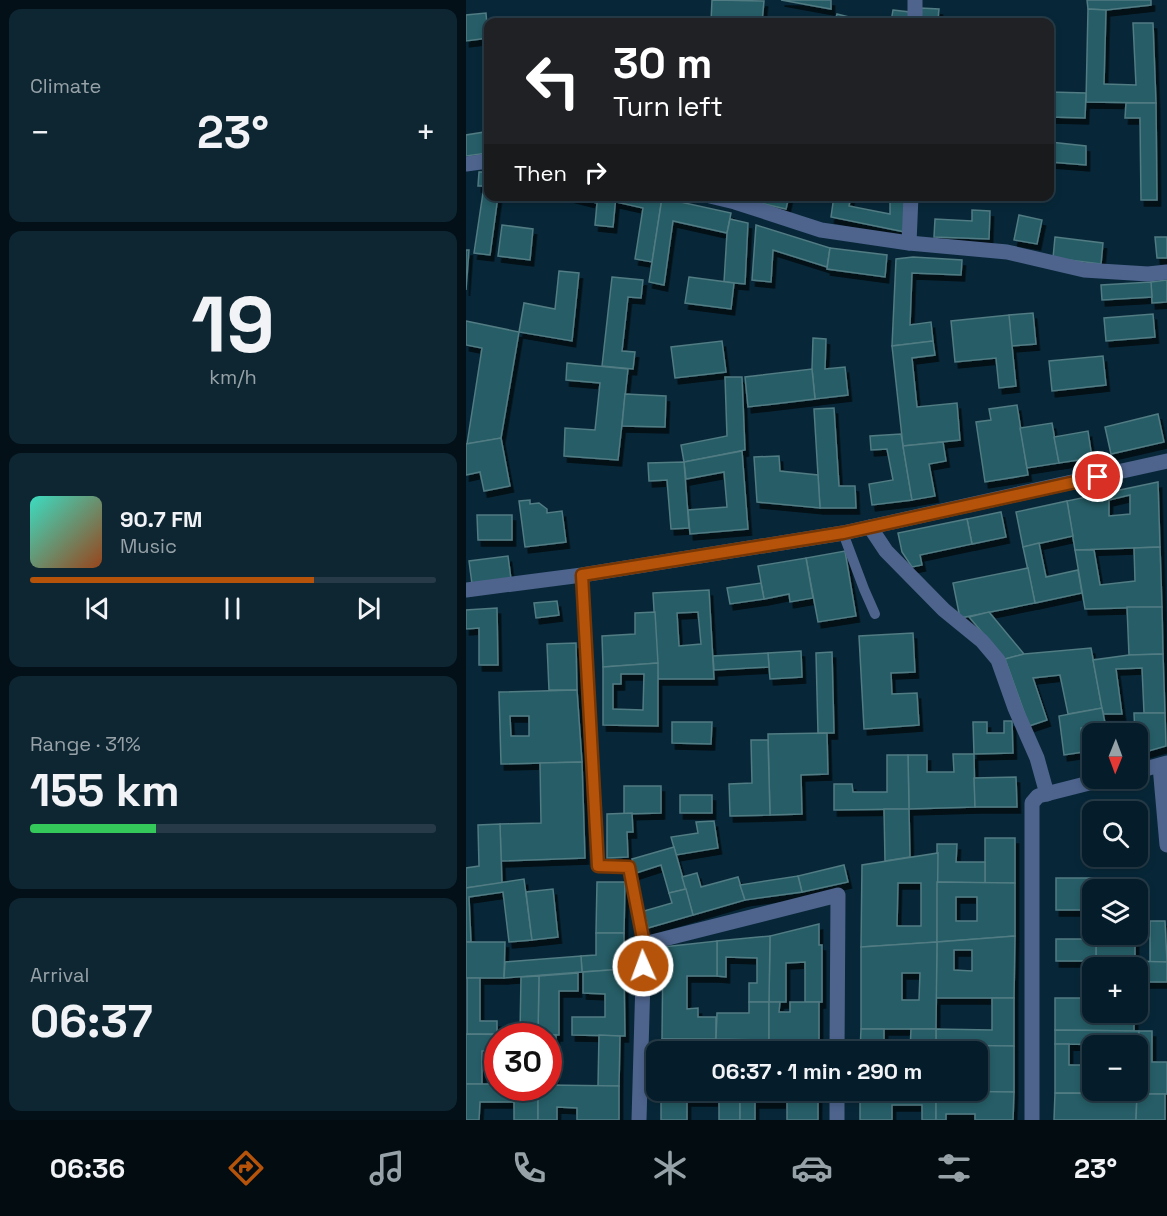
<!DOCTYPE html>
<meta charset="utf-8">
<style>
:root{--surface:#051d2a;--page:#0e2632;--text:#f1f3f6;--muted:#97a2a8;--line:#263b47;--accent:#b45309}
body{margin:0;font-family:"Space Grotesk",sans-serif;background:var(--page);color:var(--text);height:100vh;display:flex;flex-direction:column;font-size:22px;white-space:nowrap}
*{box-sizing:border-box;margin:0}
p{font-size:20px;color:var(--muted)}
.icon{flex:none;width:33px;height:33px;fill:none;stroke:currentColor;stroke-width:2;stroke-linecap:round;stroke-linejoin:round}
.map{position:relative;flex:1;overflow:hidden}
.side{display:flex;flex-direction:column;gap:9px;padding:9px;background:#031017;width:466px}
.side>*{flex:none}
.top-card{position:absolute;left:18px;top:18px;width:570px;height:183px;border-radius:12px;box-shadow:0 3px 9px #0003,0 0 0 2px var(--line);background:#202124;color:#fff;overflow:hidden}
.needle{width:39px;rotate:181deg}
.controls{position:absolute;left:616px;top:723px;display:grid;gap:12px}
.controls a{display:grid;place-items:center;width:66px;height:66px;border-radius:12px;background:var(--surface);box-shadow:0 3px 9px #0003,0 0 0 2px var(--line);font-size:30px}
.speed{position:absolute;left:18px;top:1023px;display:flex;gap:12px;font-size:30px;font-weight:700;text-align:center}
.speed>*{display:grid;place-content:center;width:78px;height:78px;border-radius:50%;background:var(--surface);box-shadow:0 3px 9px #0003,0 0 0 2px var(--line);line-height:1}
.speed .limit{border:9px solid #d22;background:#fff;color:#111}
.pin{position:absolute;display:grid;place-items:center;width:51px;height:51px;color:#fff;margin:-26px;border:3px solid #fff;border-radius:50%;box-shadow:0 2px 6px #0007}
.me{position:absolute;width:66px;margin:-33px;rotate:358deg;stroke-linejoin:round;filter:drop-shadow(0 0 4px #0008)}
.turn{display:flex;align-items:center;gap:21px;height:126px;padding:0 30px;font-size:27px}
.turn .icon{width:78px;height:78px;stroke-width:2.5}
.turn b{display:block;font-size:42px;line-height:51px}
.then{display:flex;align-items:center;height:57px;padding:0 30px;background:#0003;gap:12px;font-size:22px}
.big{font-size:45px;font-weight:700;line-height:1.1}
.side .widget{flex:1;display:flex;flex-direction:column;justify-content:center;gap:9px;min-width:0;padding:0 21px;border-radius:12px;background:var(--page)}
.side .dial{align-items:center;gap:0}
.dial b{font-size:78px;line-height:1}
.song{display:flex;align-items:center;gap:18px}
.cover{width:72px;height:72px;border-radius:9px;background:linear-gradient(135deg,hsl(170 70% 55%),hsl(20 70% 35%))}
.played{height:6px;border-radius:3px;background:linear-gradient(90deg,var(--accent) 70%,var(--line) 70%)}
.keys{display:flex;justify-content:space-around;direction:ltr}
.heat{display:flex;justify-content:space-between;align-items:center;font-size:33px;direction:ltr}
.charge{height:9px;border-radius:4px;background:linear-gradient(90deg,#34c759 31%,var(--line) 0)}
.trip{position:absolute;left:180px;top:1041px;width:342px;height:60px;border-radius:12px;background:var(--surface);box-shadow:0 3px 9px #0003,0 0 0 2px var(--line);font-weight:700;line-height:60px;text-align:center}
.tab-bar{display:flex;height:96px;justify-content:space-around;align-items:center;background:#020c11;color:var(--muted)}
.tab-bar .icon{width:42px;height:42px}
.tab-bar .selected{color:var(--accent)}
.tab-bar b{font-size:27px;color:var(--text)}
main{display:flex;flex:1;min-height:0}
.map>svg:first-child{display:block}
.building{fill:#265d66;stroke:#517b83;stroke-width:1.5;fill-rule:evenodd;filter:url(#shadow)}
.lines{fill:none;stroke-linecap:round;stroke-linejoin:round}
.lane{stroke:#4e648d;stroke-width:10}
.street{stroke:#4e648d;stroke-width:15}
.route-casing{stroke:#753606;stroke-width:15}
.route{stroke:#b45309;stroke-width:10}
</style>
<main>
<section class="side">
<div class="widget"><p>Climate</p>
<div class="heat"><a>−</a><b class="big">23°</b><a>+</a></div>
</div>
<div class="widget dial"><b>19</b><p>km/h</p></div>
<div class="widget">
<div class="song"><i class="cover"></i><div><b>90.7 FM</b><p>Music</p></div></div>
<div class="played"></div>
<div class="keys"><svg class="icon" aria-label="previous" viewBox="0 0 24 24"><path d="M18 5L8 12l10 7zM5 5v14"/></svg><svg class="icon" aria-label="pause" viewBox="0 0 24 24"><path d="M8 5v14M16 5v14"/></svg><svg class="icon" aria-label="next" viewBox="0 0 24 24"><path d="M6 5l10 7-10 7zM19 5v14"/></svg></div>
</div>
<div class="widget"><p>Range · 31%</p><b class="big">155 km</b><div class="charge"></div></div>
<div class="widget"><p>Arrival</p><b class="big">06:37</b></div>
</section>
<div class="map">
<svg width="701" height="1120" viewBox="0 0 701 1120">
<defs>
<filter id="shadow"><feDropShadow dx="3.5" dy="6" stdDeviation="0" flood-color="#0009"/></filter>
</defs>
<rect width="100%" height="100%" fill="#072738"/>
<g class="building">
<path d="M246,0l52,1 -2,21h-51z"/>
<path d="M315,0h50v9z"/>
<path d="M621,0h64v5l-45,5 -18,-1z"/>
<path d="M454,8l19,1 -1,10 39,3h-57z"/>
<path d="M622,9l18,1 -2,74 32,1 -3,-62h20l3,80 -70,-1z"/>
<path d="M427,10l17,2 -1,10h-18z"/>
<path d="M20,13l2,25 -22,3v-26z"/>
<path d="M371,14l32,8h-34z"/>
<path d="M584,92l36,1 -1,25 -35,-1z"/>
<path d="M660,103h30l1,97h-16l-1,-82h-15z"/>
<path d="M18,129h4v24l-22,3v-21l18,-3z"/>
<path d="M584,142l36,4v19l-36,-3z"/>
<path d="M13,172h9v24h10l-8,59 -16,-2 10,-67h-6z"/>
<path d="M103,196h47l-3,31 -18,-2 2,-22z"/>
<path d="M150,196h39l7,2 -10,64 -17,-3 8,-51 -27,-6z"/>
<path d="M286,196h37l-3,13 -35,-8z"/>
<path d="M368,196h17l-2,10 41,8v-18h15v36l-74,-15z"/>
<path d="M196,198l69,15 -4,20 -54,-12 -9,64 -15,-3z"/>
<path d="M506,210l18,1 -1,28 -55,-2 1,-18 37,2z"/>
<path d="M553,215l23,5 -5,24 -23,-4z"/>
<path d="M264,219l18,4 -3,61 -21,-2 3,-49z"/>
<path d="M36,225l31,4 -3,31 -32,-4z"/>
<path d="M290,225l74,23 -3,19 -54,-17 -2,32 -19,-2z"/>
<path d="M589,237l48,6 -2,21 -48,-6z"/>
<path d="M689,237h12v21h-10z"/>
<path d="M364,248l57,7 -2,22 -58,-8z"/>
<path d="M0,250h3l-3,40z"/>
<path d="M447,257l49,3 -1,15 -49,-2 -2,52 21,-3 2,19 -41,5 4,-87z"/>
<path d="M93,271l20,2 -7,68 -53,-9 5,-29 31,6z"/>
<path d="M146,277l31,3 -2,18 -13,-1 -6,54 13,1 -2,17 -31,-3z"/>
<path d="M223,277l45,6 -3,26 -46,-6z"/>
<path d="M701,280v22l-15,1 -1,-21z"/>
<path d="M685,282l1,15 -50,3 -1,-15z"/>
<path d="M567,313l3,31 -25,2 -2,-31z"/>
<path d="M687,314l2,23 -49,4 -2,-23z"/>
<path d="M543,315l7,71 -17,2 -3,-30 -41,4 -4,-41z"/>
<path d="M0,321l53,11 -18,106 -34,6 15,-96 -16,-3z"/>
<path d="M347,338l13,1 -1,30 20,-2 3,28 -33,4 -3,-30z"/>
<path d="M256,341l4,31 -51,6 -4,-31z"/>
<path d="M467,341l2,14 -23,3 5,49 40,-4 3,37 -57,6 -11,-100z"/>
<path d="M637,356l3,29 -54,6 -3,-30z"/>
<path d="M101,363l61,6 -10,91 -54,-4 1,-28 30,2 5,-47 -34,-3z"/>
<path d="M346,369l3,30 -67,8 -3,-30z"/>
<path d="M259,377h17l3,73 -61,12 -3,-17 46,-9z"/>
<path d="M159,394l41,2 -1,31 -43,-1z"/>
<path d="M551,405l11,70 -43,7 -9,-60 15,-2 -2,-11z"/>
<path d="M368,408l5,78h16l1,22h-36l-6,-99z"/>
<path d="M692,414l6,28 -53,12 -6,-27z"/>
<path d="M586,423l7,40 -32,5 -7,-40z"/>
<path d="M622,431l4,27 -33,5 -5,-26z"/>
<path d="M435,434l11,66 -40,5 -3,-21 24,-4 -6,-31 -16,1 -1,-14z"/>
<path d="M35,438l9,48 -26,5 -4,-19 -14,3v-31z"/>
<path d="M477,442l3,19 -17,3 6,32 -23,4 -9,-54z"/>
<path d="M276,451l6,78 -58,5 -2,-24 39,-3 -3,-35 -38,7 -2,-17z"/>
<path d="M313,456l1,15 38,4 2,33 -63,-6 -3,-45z"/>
<path d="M218,462l5,66 -18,1 -4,-49 -18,1 -1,-18z"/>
<path d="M692,482l2,65 -85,3 -8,-49zM664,495v19l-21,2v-16z"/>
<path d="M64,500v4l9,-1 8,6v4l15,-2 4,31 -41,5 -6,-46z"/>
<path d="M601,501l6,35 -50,11 -7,-35z"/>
<path d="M535,512l5,25 -34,7 -5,-25z"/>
<path d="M11,515h35v25h-34z"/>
<path d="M501,519l5,25 -52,11 2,10 -10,2 -10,-15 -4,-19z"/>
<path d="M573,543l7,34 32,-7 4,23 -47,10 -12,-56z"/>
<path d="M694,547l2,60 -77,2 -10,-59h19l6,35 35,-4 -1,-33z"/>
<path d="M379,551l11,65 -38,6 -12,-64z"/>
<path d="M42,556l3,23 -39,5 -3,-23z"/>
<path d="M340,558l7,40 -23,4 -1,-8 -25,5 -6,-33z"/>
<path d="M562,568l7,35 -75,15 -7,-35z"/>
<path d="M295,583l3,16 -34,5 -3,-16z"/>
<path d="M243,590l5,89h-56l-5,-86zM232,612l3,32 -22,2 -2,-33z"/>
<path d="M91,601l2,14 -23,3 -2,-15z"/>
<path d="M661,607h35l1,47 -34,1z"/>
<path d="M31,608l1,57h-19v-37l-13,1v-19z"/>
<path d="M189,612l3,51 -55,4 -1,-31 33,-2v-21z"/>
<path d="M523,612l35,42 -19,5 -36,-42z"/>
<path d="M447,633l2,39 -24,1 1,21 25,-1 2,32 -55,4 -5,-93z"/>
<path d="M110,643l1,47h-28l-2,-46z"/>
<path d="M625,648l11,60 -34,6 -8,-39 -27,3 14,42 -18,6 -24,-67 19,-5z"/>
<path d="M335,651l1,26 -32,2 -2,-26z"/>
<path d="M366,652l2,81h-16l-2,-80z"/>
<path d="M302,653l1,14 -55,3 -1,-14z"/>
<path d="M697,654l2,59h-21l-2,-45 -26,1 6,45h-19l-10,-54 36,-5z"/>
<path d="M192,663v63l-55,-1v-58zM155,674h23l-1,36 -30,-1v-25h8z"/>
<path d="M111,690l5,72 -81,2 -2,-72zM44,716h19v20h-18z"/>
<path d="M636,708l3,15 -24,5 2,24 -19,3 -5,-39z"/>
<path d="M668,713h31l1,33 -28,8v-20h-3z"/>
<path d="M538,721h8l1,32 -39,1 -1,-32h14v11h17z"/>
<path d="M206,722h40l-1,22 -39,-1z"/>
<path d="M361,733l1,41 -27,1 1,39 -32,1 -2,-81z"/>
<path d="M285,740h17l2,75 -40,1 -1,-32 23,-1z"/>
<path d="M487,754h21l1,53 -66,2 -1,-54h19v17h27z"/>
<path d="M421,755h21l1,54 -75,1v-26h18l1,8h34z"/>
<path d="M116,762l3,96 -84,3 -1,-37 41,-1 -1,-60z"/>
<path d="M550,777l1,30h-42l-1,-29z"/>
<path d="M158,786h37v27l-37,1z"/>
<rect x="214" y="795" width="32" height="18"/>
<path d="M418,809h25l1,48 -25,4z"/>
<path d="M166,813l1,19h-6l1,25 -21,1v-44z"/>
<path d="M248,821l4,27 -42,7 -5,-18 27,-4 -2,-11z"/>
<path d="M34,824l2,59 -36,5v-20l13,-2 -1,-41z"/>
<rect x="519" y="838" width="30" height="45"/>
<path d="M471,844h20l-1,18h29v21l-48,-1z"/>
<path d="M208,847l12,42 -17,4 -8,-28 -25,8 -4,-14z"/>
<path d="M472,853l-1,89 -76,5 1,-82zM432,883h23v43h-24z"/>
<path d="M378,865l4,17 -46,10 -4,-16z"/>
<path d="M231,873l4,14 37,-10 7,23 -52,15 -11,-38z"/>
<path d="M332,876l4,16 -57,8 -5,-15z"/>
<path d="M590,878h46v12h-9v20h-37z"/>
<path d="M58,879l8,61 -23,2 -6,-50 -34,5 2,45h-5v-54z"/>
<path d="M131,882h28l-1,51h-28z"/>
<path d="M471,882l78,1v53l-78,6zM490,897h21v24h-21z"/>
<path d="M87,889l5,48 -26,3 -6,-48z"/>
<path d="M220,889l7,26 -45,13 -4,-17 28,-8 -3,-10z"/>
<path d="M684,921h15l2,41h-17z"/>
<path d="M353,924v21h3v57h-17v-40l-19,1v39h-17l1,-66z"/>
<path d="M130,933h28v36l-42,3 -1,-16 15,-1z"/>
<path d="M646,934h23v27h-39v-22l15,1z"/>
<path d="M304,936l-1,66h-20v-19h8v-25l-31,-1v20l-9,-1v-35z"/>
<path d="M549,936l-1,62h-78l1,-56zM488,950h18v21l-18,-1z"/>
<rect x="590" y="939" width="40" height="22"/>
<path d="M251,941v35h-30v33l11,-1v9h18v22h-54l1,-92z"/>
<path d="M0,942h39l-1,36h-38z"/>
<path d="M471,942l-1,87h-75v-82zM436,973h18l-1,27h-17z"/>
<path d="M115,956l1,16 -78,6 1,-16z"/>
<rect x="645" y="961" width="24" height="7"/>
<path d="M669,961l32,1v20h-29v-14h-3z"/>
<path d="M158,969l1,67 -53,-1v-18h33v-23l-22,-1v-21z"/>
<path d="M112,973v18h-19v44h-21l1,-59z"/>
<path d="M73,976l-1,59 -18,-1 1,-57z"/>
<path d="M1,978h13v43h17v13h-30z"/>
<path d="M526,998h22v48l-78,-1v-16l56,1z"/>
<path d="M589,998h38v14h41v19l-79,-1z"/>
<path d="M283,1002h20v38l-53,-1 1,-26h32z"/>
<path d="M303,1002h11l-1,10h11v-10h29v38h-50z"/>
<path d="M395,1029h23v23h-24z"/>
<path d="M445,1029h25v23h-26z"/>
<path d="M589,1030l84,1 -1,14 -83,-1z"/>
<path d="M673,1031h13v31h15v32h-29z"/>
<path d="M0,1034l59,1v1h-27v15h-16v33h-16z"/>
<path d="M72,1035h18l-1,50h-7v-49h-10z"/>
<path d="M133,1035l21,1 -1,50h-21z"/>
<path d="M196,1039l78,1v12h-17v-4l-34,-1v5h-28z"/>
<path d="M274,1040h79l-1,12h-78z"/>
<path d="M589,1044h14v21h18v28h-32z"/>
<path d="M470,1045l78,1v46l-78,-1 42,-1 1,-35h-1v-3h-42z"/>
<path d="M0,1084h32v4h40v32h-24v-18h-34l-1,18h-13z"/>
<path d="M82,1085l71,1v34h-42v-12l-20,-1v13h-19v-32h10z"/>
<path d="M195,1090h79v30h-21v-20h-32v20h-26z"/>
<path d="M274,1090h78v30h-31v-18h-32v18h-15z"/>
<path d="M394,1091h76v29h-14v-15h-30v15h-32z"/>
<path d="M470,1091l78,1 -1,28h-38v-6h-29v6h-10z"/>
<path d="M589,1093l82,1 -1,26h-82z"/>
<path d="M671,1094h28v26h-29z"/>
</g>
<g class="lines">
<g class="lane">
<path d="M377,533l21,56 11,25"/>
<path d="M116,575l16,291 31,1 15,77"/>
</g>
<g class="street">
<path d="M449,22v-22"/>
<path d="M0,164l22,-3"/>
<path d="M244,196l25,6 86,28 88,13 98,9 77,18 64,4 19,-2"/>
<path d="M443,243l2,-47"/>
<path d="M404,527l16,24 58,59 38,31 16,19 17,48 22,50 10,36"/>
<path d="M0,590l116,-15 261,-42 324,-72"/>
<path d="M694,766l7,79"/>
<path d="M672,771l29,-8"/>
<path d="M173,1120l5,-176 194,-49 -1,157"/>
<path d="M371,1120v-30"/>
<path d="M566,1120v-317l6,-7 71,-18"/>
</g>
</g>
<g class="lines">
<g class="route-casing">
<path id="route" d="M177,966l1,-22 -15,-77 -31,-1 -16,-291 261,-42 255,-56"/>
</g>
<use href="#route" class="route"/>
</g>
</svg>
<div class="controls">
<a><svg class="needle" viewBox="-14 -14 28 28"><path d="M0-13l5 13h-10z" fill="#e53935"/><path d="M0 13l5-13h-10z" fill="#97a2a8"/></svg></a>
<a><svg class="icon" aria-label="search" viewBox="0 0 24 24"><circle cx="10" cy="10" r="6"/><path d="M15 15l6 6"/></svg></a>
<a><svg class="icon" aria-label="layers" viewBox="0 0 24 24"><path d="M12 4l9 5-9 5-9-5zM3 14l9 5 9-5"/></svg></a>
<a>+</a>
<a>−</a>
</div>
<div class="speed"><div class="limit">30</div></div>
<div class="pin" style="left:632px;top:477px;background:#d93025"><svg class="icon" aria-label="arrive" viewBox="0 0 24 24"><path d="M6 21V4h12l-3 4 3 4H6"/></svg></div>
<svg class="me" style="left:177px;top:966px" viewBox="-20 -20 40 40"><circle r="17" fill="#b45309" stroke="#fff" stroke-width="3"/><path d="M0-11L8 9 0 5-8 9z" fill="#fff"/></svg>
<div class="trip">06:37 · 1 min · 290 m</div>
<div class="top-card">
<div class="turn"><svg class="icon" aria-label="left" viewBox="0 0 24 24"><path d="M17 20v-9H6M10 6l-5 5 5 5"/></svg><div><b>30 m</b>Turn left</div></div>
<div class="then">Then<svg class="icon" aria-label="right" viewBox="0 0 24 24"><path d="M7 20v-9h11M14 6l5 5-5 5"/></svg></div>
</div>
</div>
</main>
<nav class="tab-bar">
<b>06:36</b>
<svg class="icon selected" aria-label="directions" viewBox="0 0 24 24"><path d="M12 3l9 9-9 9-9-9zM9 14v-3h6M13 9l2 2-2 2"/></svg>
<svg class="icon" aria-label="music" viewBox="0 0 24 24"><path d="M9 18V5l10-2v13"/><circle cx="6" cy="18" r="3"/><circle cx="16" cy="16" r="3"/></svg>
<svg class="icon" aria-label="phone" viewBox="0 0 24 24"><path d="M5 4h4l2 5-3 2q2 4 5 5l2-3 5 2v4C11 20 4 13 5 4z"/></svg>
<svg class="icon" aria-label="climate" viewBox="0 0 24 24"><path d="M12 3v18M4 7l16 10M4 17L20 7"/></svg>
<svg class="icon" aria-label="car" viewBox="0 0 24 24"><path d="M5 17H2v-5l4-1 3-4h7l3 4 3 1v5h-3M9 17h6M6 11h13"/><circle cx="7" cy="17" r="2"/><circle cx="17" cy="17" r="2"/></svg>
<svg class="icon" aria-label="filters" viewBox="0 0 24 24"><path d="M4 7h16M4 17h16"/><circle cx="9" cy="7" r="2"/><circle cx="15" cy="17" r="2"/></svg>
<b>23°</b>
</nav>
